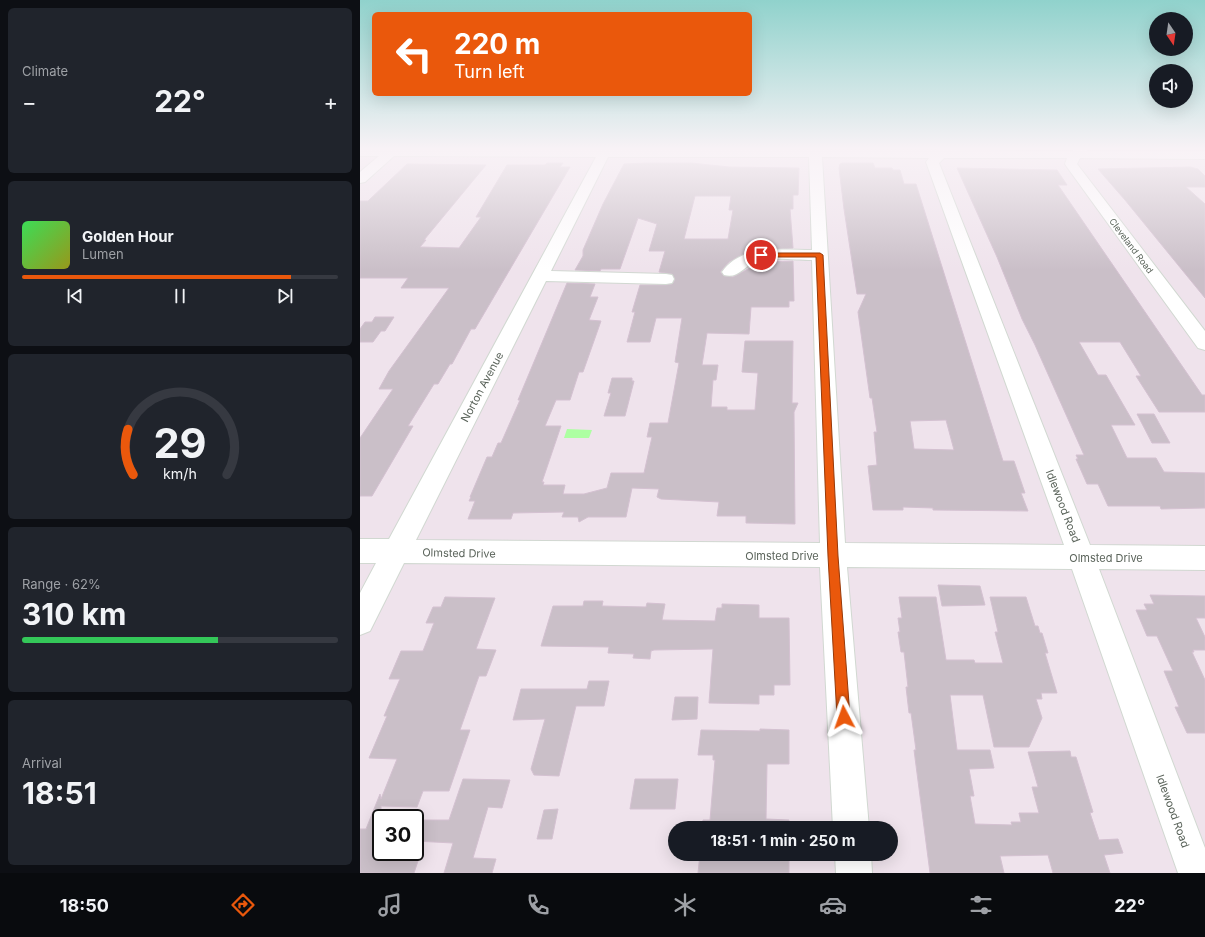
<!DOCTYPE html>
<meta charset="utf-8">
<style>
:root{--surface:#171b24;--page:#20242c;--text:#f1f3f6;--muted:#9ea1a6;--line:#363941;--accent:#ea580c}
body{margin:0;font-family:Inter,sans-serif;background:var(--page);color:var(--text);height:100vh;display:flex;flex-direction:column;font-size:15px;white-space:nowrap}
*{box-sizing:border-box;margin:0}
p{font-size:13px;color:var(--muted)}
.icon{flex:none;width:22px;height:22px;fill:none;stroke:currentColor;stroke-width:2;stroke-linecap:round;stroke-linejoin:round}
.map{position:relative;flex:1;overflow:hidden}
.side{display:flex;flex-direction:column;gap:8px;padding:8px;background:#0d0f14;width:360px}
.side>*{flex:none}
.top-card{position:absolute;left:12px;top:12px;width:380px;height:84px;border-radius:6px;box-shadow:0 4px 16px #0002;background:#ea580c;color:#fff;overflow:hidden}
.needle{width:26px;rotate:167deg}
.fabs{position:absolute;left:789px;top:12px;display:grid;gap:8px}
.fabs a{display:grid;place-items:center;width:44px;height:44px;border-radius:50%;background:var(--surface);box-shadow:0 4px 16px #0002;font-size:20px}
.speed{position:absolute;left:12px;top:809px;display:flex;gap:8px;font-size:20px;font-weight:700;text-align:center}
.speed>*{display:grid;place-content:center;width:52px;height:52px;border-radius:50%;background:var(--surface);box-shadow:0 4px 16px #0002;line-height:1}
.speed .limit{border:2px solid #111;border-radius:6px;background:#fff;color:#111}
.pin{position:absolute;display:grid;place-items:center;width:34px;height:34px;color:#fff;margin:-17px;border:2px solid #fff;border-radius:50%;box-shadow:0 1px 4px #0007}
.me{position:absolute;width:44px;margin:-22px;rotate:356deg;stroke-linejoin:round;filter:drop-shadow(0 0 3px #0008)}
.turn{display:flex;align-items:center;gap:14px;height:84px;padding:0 16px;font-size:18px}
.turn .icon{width:52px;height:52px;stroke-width:2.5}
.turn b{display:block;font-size:28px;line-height:34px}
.big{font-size:30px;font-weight:700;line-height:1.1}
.side .widget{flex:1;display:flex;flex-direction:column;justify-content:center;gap:6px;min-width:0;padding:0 14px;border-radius:6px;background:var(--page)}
.side .dial{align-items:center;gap:0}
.dial svg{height:104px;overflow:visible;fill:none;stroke:var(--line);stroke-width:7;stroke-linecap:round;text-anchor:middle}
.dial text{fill:var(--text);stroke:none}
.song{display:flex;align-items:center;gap:12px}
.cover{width:48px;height:48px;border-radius:6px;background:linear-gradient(135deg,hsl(130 70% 55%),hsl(60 70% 35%))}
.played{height:4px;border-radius:2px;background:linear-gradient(90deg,var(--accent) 85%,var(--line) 85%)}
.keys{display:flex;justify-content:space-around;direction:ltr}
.heat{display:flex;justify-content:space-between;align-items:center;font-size:22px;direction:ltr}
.charge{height:6px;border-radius:3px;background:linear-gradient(90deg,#34c759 62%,var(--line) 0)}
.trip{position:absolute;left:308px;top:821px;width:230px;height:40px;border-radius:20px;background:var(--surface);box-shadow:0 4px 16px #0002;font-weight:700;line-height:40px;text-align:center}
.dock{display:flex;height:64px;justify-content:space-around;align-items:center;background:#090b0e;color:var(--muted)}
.dock .icon{width:28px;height:28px}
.dock .on{color:var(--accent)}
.dock b{font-size:18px;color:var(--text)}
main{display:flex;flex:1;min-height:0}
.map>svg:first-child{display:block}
.water{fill:#adffa2}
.building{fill:#cabfc8;stroke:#d4c1d1;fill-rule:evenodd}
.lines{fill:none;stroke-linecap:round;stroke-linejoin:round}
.minor-casing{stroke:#d1d8d1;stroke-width:2}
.minor{fill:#fff;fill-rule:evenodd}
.route{fill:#ea580c;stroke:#983908}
.labels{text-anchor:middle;stroke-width:3;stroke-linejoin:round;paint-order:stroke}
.far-street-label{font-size:9px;fill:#5b645b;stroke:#fff}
.street-label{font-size:11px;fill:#5b645b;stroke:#fff}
</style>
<main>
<section class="side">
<div class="widget"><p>Climate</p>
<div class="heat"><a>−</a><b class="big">22°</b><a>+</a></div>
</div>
<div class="widget">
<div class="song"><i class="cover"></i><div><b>Golden Hour</b><p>Lumen</p></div></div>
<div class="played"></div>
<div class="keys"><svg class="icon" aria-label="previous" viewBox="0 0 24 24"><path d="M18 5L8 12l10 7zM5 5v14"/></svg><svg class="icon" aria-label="pause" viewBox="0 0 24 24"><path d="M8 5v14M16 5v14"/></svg><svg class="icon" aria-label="next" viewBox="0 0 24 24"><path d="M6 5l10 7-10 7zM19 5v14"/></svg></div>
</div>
<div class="widget dial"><svg viewBox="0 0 100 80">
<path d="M14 69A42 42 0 1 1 86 69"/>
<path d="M14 69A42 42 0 0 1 10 34" stroke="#ea580c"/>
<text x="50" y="56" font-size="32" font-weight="700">29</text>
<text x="50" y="72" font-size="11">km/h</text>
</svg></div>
<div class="widget"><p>Range · 62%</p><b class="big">310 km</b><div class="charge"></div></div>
<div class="widget"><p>Arrival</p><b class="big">18:51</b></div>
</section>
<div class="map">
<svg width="845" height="873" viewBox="0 0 845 873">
<rect width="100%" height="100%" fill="#efe3ec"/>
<path class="water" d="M207,429l25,1 -3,8h-25z"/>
<g class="building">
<path d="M187,163h16l-3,4h10l-95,162h-4l-19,35h-2l-12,20h-4l-26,42h5l-41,70h-12v-58l33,-49h-14l10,-18 60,-83h-48l7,-10h-48v-77h8l39,-37 79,1 -62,75h2l-6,7 39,1 22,-31h-5l31,-52h38z"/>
<path d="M287,163h44l38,4 70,1 -1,27h-5v14h-3l3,39 -43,3 -21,11 -9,10 4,4 9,1 28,-15 32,-1 1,40h-5v6h-38l-2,27 -42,-1 -5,32h16l-2,15h-3l-2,27h16v3h28l3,-37 -16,-1 3,-31h48l-1,62h6l-4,9 1,112 -49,-1v-7h-29l2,-14 -58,-3 -4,-2 2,-8 -27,-1 -6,29h-38l-9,5 -1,-5h-16l2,-5 -51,1 -2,6h-43l7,-18h-6l2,-4h-1l17,-40h5l6,-14h3l19,-43h-2l49,-117 28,1 -5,13h8l-9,23 12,1 -18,51h-4l-9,28h-14l-11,26h16l-19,56h2l-1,3h22l-2,9h21l23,-6 4,-15h33l8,-36h-5l3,-14h18l11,-60 -4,-1 7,-44h-26l-6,24h-23l8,-30h-3l8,-27h26l6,-1 3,-4 -3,-6 -13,-2 6,-21h-16l8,-27 -19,-6 -18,51h-19l-1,2 -25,-1 8,-14v-6l20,-46 21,-40zM335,196h36l-2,14h4l-5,29h-44z"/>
<path d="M482,163h31l2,5h17l1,2h7l4,14h12l87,277h11l11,32h-4l7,18 -95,-1v-2l-30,-1v3h-30l-5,-44 9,-1 -3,-33h3l-5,-34h-2l-12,-86 8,-18h-9l-13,-85 -5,-41 1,-4zM586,420l8,30 -40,-1 -4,-28z"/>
<path d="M830,167l8,2 7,7v11h-19l19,17v94l-80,-98 -27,-31z"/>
<path d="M597,168l100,2 10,15h-9l144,210h3v17h-46l-23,-36h5l-21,-34h-41l19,33h8l29,50h-24l16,33h29l8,14 41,1v35l-44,1 -1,-3h-52l-10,-22h-11l-11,-25h2l-2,-4h8l-49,-110 -13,-26 -25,-62z"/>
<path d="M15,317h19l-9,14h-4l-8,11h-13v-13l5,-7h7z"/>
<path d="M252,378h20v3h2l-9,35h-21l7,-23h-3z"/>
<path d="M777,414h17l16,29h-18z"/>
<path d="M578,585l42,1 5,19 -43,1z"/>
<path d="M790,595l55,1v22h-9l9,19v13h-12l1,2h-2l13,28v53h-18l-12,-26h4l-15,-36h9l-16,-35h-10l-11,-26h11l-3,-6h10z"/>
<path d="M85,597l50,1 -19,51 20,1 -10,26h-7l-19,54h10l-21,61h-26l-6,16 -36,-1v46h40l-7,21h-54v-44h6l14,-35 1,5 16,-40 -28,-1 18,-42h-3l16,-37h-11l12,-28h22l11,-28h-8l7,-16h8z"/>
<path d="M539,597h37l10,63h28l1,3h28l-8,-31h3l-8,-35h36l9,29h3l2,7h2l6,20h-3l12,40h-16l1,6h-6l6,19 -13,29h-35l-11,-52h-33l7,55h33l4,18 -25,1 5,27h-4l5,28 37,1 -1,-3h10l-2,-9h20l-7,-26h6l-10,-35 42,-1 1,6h5l17,55 -3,1 9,27 19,-1 5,14 -19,2 6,18h-57l-5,-18 -48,1 4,17h-74l-16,-123h2l-5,-37h-2l-3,-26h2l-4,-35h-3l-3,-20h2l-2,-14h4z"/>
<path d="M224,601h19l-1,5 44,1 1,-4 18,1 -3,16 53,1 2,-13h5v-4l37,1v13h30l1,67h-16v10h-15v9l-50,-1 4,-54 -59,1 -3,1 -1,8 -17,-1 1,-4 -26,-1 1,-6 -68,-1 12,-40h30z"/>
<path d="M229,681h20l-5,25h-28l-17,70 -25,-1 -3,-6 14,-50 -32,1 8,-31h66z"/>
<path d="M315,697h23l-1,22 -25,1z"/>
<path d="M400,729l29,1v34h-22l-1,55 23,1v8h-87l1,-8h7l5,-60h-2v-5h-15l3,-25 59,1z"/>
<path d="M103,779l47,1 -8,28 -14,-1 -15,51 23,1 -4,14h-48l9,-30 -38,-2v-21h34z"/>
<path d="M275,779h43l-3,30h-45z"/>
<path d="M198,809l-6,30h-15l7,-29z"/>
<path d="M340,854h89v19h-91z"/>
</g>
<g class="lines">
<g class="minor-casing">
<g id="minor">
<path d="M0,148l449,2v-2h12v2h116l3,-2h13l-2,2 121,1 4,-3h13l-2,3h118v8l-125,-1 -3,6 128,167v19l-7,-2 -131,-181 -2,-3 2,-6h-123l-5,5 151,382 115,1v24l-106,-1 106,279v25h-27l-106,-304 -225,-2 22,261h-36l-13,-261 -416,-4 -34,68 -10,4v-42l16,-30h-16v-24h29l207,-382 -202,-1 -29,26 -5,1v-11l19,-16h-19zM248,157h201l3,93c-30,0 -71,-6 -90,22l2,3c14,4 19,-8 31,-13 14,-6 41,-2 57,-2l8,283 -404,-3 130,-259 120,3 6,-1 2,-4 -2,-4 -6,-1 -115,-3zM462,157l107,1 -3,4 138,383 -219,-2z"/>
<path d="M475,854h36l1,19h-36z"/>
</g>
</g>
<use href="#minor" class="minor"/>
</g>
<linearGradient id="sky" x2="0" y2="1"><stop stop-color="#90d2cc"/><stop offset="0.55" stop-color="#f8f2f6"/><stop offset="1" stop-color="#f8f2f6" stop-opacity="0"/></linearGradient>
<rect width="845" height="270" fill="url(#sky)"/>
<path class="route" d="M401,253h59l3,2 15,301 12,161 -2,4 -4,2 -5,-2 -2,-4 -9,-161 -12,-299h-57l-1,-2z"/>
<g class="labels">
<g class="far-street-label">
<text transform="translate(771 246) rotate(53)" y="3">Cleveland Road</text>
</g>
<g class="street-label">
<text transform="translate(122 387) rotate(-62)" y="4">Norton Avenue</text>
<text transform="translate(703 506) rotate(69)" y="4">Idlewood Road</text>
<text transform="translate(99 553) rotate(1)" y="4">Olmsted Drive</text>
<text x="422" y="560">Olmsted Drive</text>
<text x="746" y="562">Olmsted Drive</text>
<text transform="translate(813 811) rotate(70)" y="4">Idlewood Road</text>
</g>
</g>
</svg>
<div class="fabs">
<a><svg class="needle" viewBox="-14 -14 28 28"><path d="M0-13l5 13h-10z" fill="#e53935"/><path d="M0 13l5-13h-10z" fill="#9ea1a6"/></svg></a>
<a><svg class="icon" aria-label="sound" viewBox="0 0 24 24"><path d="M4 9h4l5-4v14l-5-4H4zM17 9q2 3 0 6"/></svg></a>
</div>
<div class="speed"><div class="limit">30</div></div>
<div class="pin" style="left:401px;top:255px;background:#d93025"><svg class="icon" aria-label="arrive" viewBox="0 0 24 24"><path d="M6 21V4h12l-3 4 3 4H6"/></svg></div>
<svg class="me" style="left:484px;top:717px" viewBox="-20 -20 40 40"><path d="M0-17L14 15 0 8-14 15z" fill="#ea580c" stroke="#fff" stroke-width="4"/></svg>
<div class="trip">18:51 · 1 min · 250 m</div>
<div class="top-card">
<div class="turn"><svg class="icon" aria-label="left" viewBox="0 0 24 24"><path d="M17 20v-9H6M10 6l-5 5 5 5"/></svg><div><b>220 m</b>Turn left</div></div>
</div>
</div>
</main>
<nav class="dock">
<b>18:50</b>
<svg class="icon on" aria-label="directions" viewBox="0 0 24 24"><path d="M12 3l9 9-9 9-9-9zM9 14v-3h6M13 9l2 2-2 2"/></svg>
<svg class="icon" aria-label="music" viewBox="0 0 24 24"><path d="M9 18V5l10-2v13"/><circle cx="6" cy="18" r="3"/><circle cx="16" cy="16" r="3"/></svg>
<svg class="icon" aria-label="phone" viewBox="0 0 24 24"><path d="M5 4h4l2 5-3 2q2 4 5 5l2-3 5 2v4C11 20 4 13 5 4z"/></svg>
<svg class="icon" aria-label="climate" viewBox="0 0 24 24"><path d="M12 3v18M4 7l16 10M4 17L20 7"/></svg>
<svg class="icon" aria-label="car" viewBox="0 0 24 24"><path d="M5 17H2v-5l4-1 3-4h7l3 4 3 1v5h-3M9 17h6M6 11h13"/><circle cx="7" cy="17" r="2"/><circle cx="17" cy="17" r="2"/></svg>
<svg class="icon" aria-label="filters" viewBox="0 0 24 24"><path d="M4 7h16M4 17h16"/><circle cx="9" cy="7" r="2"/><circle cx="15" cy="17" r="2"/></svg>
<b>22°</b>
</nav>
